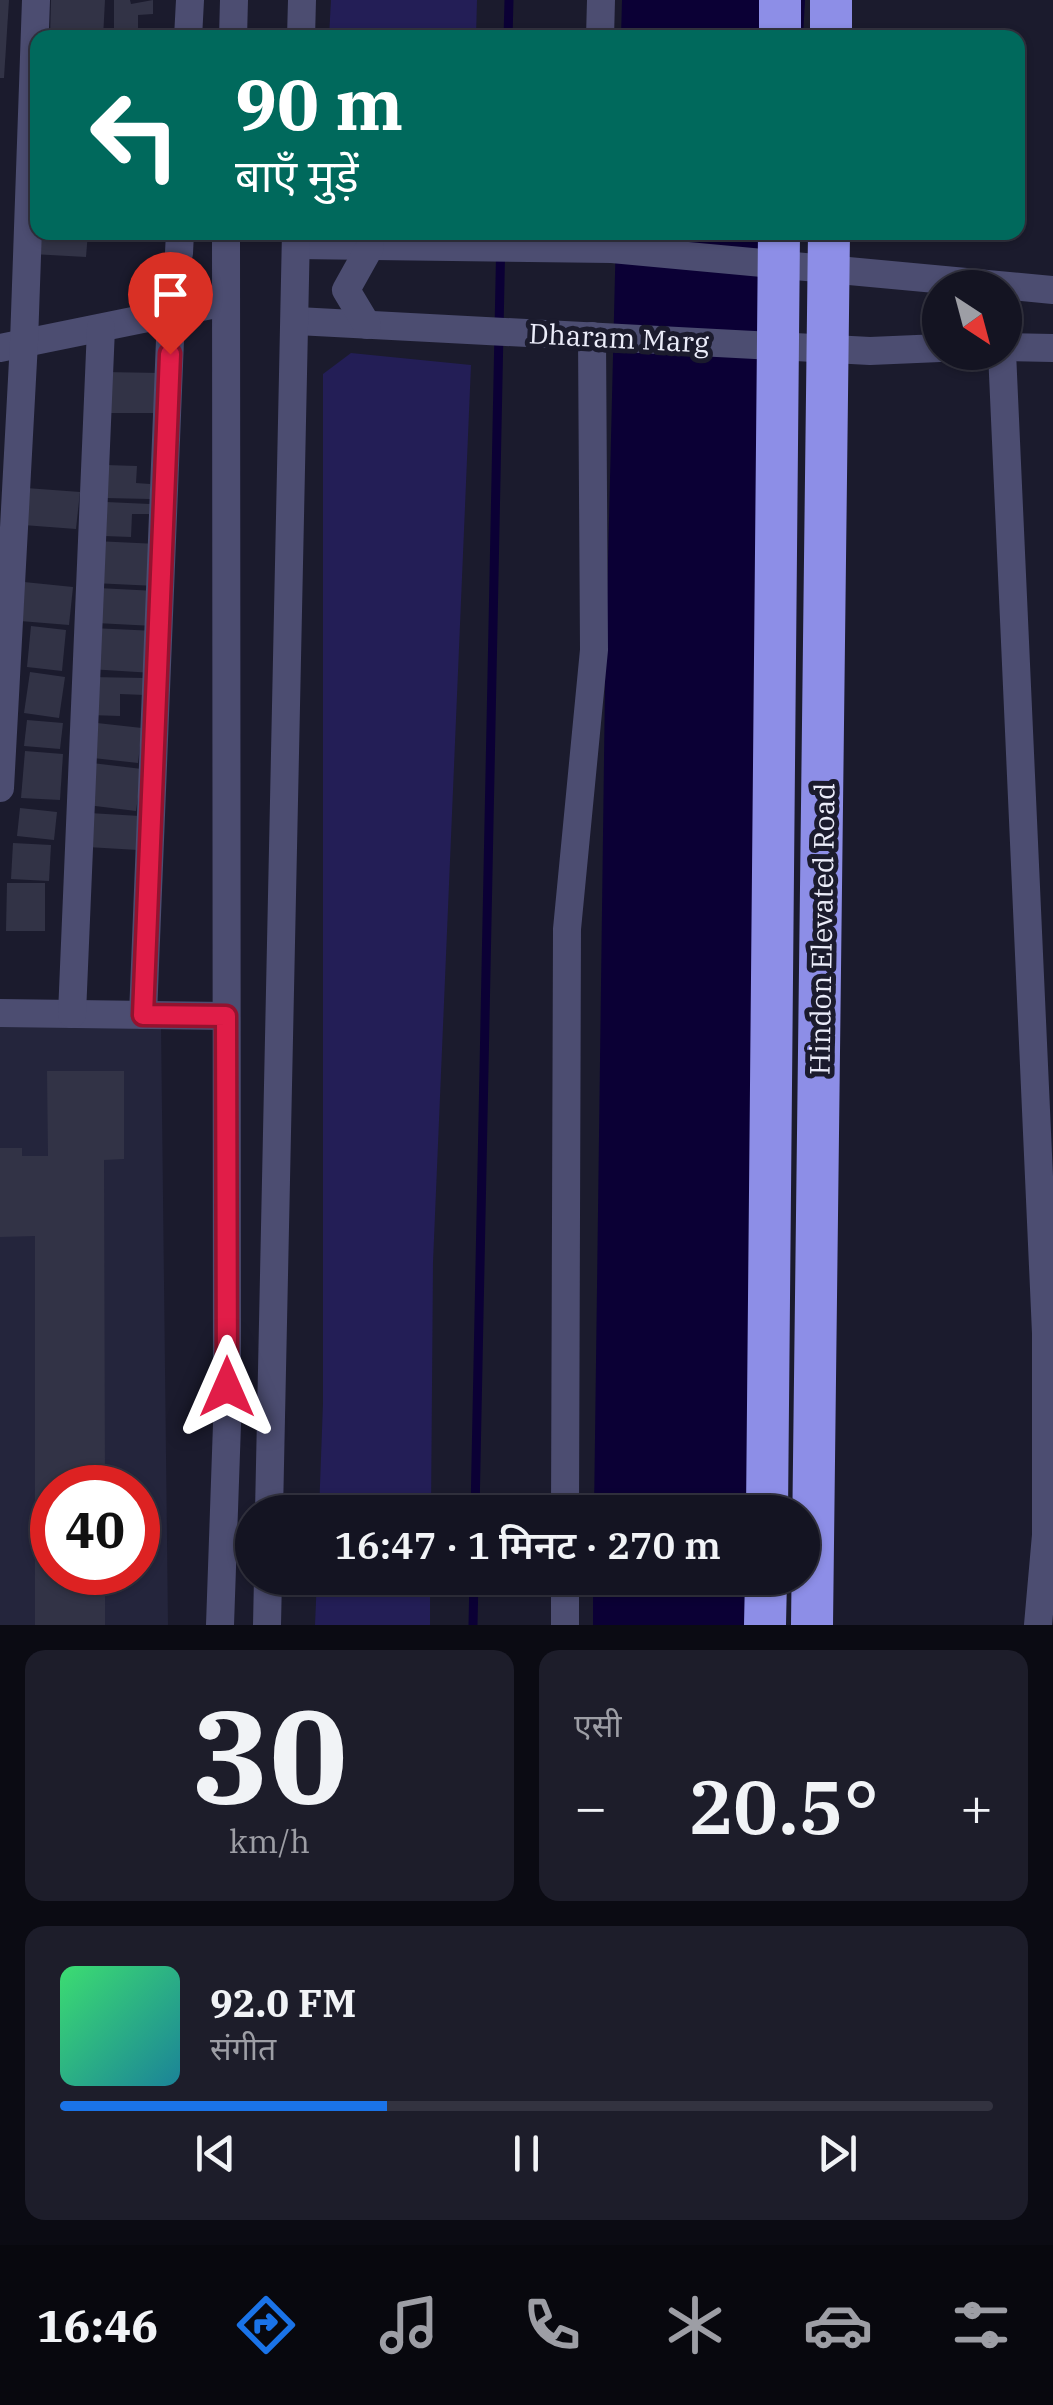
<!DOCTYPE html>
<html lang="hi">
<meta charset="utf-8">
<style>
:root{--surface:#141422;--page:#1d1d2a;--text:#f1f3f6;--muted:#9d9ea5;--line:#333340;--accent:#1a73e8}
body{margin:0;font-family:"IBM Plex Serif","Noto Sans Devanagari",serif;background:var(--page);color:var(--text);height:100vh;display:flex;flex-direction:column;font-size:38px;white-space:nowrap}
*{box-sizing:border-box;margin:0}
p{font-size:32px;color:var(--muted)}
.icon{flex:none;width:55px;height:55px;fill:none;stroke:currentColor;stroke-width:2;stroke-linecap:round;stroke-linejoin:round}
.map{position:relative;height:1625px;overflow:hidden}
.sheet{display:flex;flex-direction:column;gap:25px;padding:25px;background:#0b0b13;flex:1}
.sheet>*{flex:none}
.top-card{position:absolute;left:30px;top:30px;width:995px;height:210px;border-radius:20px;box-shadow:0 2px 8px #0004,0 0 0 2px var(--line);background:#00695c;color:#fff;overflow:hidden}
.needle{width:65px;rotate:144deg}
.tools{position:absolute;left:922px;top:270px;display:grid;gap:20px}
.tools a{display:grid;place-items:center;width:100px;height:100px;border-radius:50%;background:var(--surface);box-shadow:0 2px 8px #0004,0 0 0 2px var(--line);font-size:50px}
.speed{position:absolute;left:30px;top:1465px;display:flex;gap:20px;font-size:50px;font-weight:700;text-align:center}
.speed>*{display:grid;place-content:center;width:130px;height:130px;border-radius:50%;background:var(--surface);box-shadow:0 2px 8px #0004,0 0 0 2px var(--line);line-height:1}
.speed .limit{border:15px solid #d22;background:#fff;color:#111}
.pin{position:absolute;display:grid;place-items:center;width:85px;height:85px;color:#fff;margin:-102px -42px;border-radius:50% 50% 50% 0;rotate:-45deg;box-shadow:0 0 10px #0007}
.pin .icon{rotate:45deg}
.me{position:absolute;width:110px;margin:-55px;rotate:0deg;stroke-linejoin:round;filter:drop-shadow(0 0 8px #0008)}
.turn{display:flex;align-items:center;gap:35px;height:210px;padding:0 40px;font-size:45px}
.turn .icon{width:130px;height:130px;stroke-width:2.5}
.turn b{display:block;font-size:70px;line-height:85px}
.big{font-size:75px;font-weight:600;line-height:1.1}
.sheet .tile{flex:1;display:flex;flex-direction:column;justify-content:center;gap:15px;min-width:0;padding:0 35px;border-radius:20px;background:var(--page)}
.sheet .dial{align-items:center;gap:0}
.dial b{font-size:130px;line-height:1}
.song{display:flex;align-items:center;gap:30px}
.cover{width:120px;height:120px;border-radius:15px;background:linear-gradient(135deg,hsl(140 70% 55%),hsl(190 70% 35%))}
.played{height:10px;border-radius:5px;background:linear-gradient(90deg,var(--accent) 35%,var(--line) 35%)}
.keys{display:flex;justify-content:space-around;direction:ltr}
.heat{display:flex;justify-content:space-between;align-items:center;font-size:55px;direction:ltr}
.sheet .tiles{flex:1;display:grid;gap:25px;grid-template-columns:1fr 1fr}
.tile:last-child{grid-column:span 2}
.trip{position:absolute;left:235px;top:1495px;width:585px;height:100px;border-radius:50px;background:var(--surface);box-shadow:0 2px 8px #0004,0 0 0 2px var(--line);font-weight:600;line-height:100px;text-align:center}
.menu{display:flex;height:160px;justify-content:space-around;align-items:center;background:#08080e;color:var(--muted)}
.menu .icon{width:70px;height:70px}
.menu .on{color:var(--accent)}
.menu b{font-size:45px;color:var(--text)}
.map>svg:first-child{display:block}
.built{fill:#24253c;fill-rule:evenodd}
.green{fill:#231e56}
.water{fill:#0b0035}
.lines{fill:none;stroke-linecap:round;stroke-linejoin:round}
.stream{stroke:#0b0035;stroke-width:9}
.building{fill:#323346}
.minor{stroke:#4c4d71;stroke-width:28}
.highway{stroke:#8d8ee7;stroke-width:42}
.highway-bridge{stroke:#8d8ee7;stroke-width:42}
.route-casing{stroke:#92132f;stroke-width:25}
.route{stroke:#e11d48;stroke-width:18}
.labels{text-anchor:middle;stroke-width:10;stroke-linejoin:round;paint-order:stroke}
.street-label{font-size:28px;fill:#ebecf9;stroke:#1b1b2d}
</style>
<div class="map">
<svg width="1053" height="1625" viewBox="0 0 1053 1625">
<rect width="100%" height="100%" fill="#1b1b2d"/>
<path class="built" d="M0,1019l161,5 7,601h-168zM52,1488h86v84h-86z"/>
<g class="green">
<path d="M331,0h146l-1,37h-147z"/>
<path d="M351,353l120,12 -38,897 -2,250h-112l4,-109v-1029z"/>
<path d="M317,1578h113v47h-115z"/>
</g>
<g class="water">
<path d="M622,0h183l-2,37 -182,1z"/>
<path d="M616,233h181l-22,1279h-181l11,-828z"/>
<path d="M593,1578h181l-1,47h-180z"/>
</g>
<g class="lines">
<g class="stream">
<path d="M508,38l1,-38"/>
<path d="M475,1512l26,-1280"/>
<path d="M473,1625l1,-47"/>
</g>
</g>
<g class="building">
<path d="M0,0h9l-5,78h-4z"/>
<path d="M51,0h54l-2,38h-53z"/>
<path d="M114,0h16l1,4 22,-4v14l-15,1v23h-24z"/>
<path d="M38,232h50l-2,25 -54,-3z"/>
<path d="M103,372l59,1 -1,40h-59z"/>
<path d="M106,465l31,1 -1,17 14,1v15l-45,-1z"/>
<path d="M26,488l54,4 -4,37 -53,-4z"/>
<path d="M106,502l44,2 -1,10h-17l-1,23 -27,-1z"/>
<path d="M95,541l63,3 -2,42 -63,-3z"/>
<path d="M24,582l49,5 -4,38 -49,-4z"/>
<path d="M98,588l58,3 -2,35 -58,-3z"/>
<path d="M31,626l35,4 -4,41 -35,-4z"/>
<path d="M92,628l64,3 -3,42 -64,-4z"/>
<path d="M30,672l35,5 -6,41 -35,-5z"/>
<path d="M90,677l56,1 -1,17 -25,-1v22l-31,-1z"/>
<path d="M27,720l36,3 -3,26 -36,-3z"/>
<path d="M97,723l45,5 -4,35 -45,-5z"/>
<path d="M25,751l38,3 -3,46 -39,-2z"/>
<path d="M92,763l50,6 -6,42 -49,-6z"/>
<path d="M20,808l37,4 -3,28 -37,-4z"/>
<path d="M89,813l51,3 -2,34 -51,-3z"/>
<path d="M13,843l38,2 -2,36 -38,-2z"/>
<path d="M7,883h38v48h-39z"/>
<path d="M47,1071h77v88l-20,1 1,328h-53v84h53v53h-70v-389l-35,1v-89h22v8h26z"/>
</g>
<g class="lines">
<g class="minor">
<path d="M188,38l2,-38"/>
<path d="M233,38l1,-38"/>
<path d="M301,38l1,-38"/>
<path d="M600,38l1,-38"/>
<path d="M296,245l316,4 441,41"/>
<path d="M179,253l1,-21"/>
<path d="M297,321l573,30 70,-3"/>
<path d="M367,325l-21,-35 24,-43"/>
<path d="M1005,347l48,1"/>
<path d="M0,348l226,-46"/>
<path d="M1002,352l44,981v202l-8,90"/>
<path d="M0,788l24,-446 12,-342"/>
<path d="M0,1013l226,3"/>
<path d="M72,1014l29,-686"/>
<path d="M143,1015l28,-700"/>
<path d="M269,1512l27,-1280"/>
<path d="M565,1512l2,-583 27,-279 -2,-314"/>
<path d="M220,1625l7,-201 -1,-1192"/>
<path d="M267,1625l1,-47"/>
<path d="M565,1625v-47"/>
</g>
<g class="highway">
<path d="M780,38v-38"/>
<path d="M831,38v-38"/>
<path d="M765,1625l1,-47"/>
</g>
<g class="highway-bridge">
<path d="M767,1512l12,-1280"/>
<path d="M812,1625l17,-1393"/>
</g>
</g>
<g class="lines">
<g class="route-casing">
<path id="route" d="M170,354l-27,661 83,1 1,371"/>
</g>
<use href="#route" class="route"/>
</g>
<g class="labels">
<g class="street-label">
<text transform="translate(619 338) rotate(3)" y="10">Dharam Marg</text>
<text transform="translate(822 929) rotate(-89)" y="10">Hindon Elevated Road</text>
</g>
</g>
</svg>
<div class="tools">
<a><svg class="needle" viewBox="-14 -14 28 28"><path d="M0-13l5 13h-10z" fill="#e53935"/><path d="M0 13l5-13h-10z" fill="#9d9ea5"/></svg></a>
</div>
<div class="speed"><div class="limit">40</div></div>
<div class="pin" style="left:170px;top:354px;background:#d93025"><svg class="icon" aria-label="arrive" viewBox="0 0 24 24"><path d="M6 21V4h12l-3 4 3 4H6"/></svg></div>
<svg class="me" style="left:227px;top:1387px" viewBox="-20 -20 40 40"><path d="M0-17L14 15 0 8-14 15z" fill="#e11d48" stroke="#fff" stroke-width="4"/></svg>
<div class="trip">16:47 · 1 मिनट · 270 m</div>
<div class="top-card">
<div class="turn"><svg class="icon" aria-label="left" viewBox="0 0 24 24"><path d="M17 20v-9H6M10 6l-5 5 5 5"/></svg><div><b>90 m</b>बाएँ मुड़ें</div></div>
</div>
</div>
<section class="sheet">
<div class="tiles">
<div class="tile dial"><b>30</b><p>km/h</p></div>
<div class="tile"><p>एसी</p>
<div class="heat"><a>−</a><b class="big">20.5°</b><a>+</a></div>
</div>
<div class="tile">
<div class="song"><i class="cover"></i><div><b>92.0 FM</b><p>संगीत</p></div></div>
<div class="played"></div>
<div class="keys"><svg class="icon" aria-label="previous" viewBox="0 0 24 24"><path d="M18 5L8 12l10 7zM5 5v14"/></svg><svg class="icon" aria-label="pause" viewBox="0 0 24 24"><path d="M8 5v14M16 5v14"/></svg><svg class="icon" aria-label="next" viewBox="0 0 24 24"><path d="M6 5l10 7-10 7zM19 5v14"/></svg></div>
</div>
</div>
</section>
<nav class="menu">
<b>16:46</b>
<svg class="icon on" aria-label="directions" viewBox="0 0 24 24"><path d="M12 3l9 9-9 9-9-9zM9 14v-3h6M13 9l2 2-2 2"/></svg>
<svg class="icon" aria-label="music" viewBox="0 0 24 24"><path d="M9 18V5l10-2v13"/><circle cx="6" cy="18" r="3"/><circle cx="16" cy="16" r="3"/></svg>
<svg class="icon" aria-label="phone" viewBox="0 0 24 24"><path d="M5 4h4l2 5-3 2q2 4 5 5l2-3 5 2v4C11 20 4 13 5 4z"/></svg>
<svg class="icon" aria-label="climate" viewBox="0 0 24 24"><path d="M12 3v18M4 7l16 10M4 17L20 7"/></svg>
<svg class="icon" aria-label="car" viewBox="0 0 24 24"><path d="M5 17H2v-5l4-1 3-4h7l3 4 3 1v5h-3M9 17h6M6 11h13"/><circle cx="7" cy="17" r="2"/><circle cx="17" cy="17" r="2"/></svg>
<svg class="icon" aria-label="filters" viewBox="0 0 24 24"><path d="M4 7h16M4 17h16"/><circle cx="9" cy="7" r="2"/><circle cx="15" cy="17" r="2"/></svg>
</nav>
